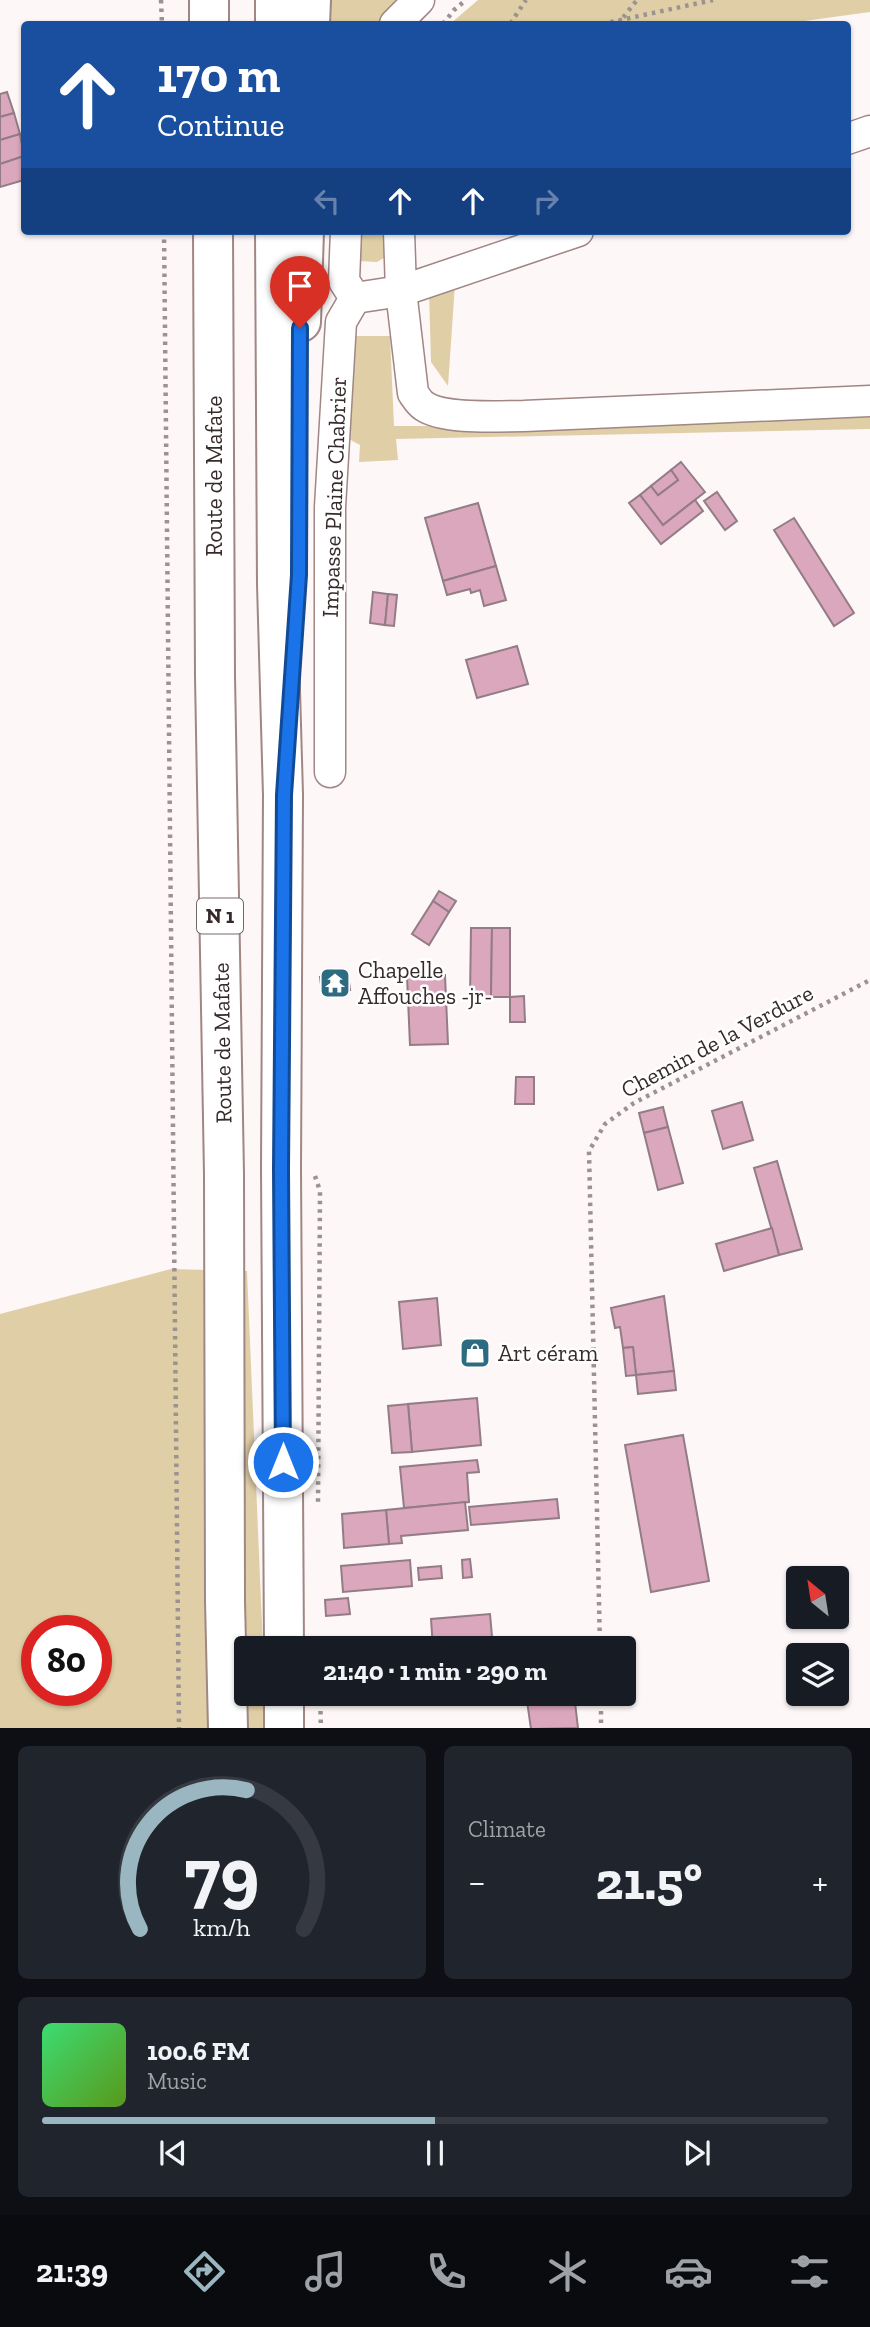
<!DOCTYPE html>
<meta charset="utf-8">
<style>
:root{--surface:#171b24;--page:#20242c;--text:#f1f3f6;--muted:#9ea1a6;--line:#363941;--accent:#99b6c1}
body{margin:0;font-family:"Zilla Slab",serif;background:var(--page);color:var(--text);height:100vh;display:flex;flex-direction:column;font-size:26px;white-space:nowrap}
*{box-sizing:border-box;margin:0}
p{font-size:23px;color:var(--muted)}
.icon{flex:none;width:38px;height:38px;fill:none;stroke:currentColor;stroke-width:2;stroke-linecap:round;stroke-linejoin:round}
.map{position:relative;height:1728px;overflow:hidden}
.drawer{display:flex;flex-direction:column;gap:18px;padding:18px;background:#0d0f14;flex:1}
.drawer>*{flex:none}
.banner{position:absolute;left:21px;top:21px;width:830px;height:214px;border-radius:7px;box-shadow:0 2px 5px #0004;background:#1a4fa0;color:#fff;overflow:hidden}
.needle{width:46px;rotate:330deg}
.buttons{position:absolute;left:786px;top:1566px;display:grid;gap:14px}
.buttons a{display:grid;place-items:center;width:63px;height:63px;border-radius:7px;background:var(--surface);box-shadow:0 2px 5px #0004;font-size:35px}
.speed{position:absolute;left:21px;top:1615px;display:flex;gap:14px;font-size:35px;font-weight:700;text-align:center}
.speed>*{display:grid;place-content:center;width:91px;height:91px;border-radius:50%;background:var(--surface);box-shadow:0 2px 5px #0004;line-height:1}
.speed .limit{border:10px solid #d22;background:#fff;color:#111}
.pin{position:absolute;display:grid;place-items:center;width:60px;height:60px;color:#fff;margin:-72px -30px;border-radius:50% 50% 50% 0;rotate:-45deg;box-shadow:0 0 7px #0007}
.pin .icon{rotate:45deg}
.me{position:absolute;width:77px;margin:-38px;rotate:0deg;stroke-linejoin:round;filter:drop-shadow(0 0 5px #0008)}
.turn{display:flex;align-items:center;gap:24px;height:147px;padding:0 21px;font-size:32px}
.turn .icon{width:91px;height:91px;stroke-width:2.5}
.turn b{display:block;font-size:49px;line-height:60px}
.lanes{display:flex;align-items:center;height:66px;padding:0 21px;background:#0003;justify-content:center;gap:35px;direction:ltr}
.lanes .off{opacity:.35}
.big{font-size:52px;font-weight:800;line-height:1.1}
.drawer .card{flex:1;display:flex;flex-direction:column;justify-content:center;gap:10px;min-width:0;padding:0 24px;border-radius:10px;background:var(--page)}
.drawer .dial{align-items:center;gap:0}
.dial svg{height:182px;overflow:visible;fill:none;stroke:var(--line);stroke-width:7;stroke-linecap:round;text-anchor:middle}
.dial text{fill:var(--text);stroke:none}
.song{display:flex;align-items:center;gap:21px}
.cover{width:84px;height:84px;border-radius:10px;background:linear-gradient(135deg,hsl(140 70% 55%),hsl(90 70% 35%))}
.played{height:7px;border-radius:4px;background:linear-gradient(90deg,var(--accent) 50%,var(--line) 50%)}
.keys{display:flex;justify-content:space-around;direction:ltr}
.heat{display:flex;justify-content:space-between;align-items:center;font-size:38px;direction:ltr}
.drawer .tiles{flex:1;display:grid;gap:18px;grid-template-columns:1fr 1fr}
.card:last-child{grid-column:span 2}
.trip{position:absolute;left:234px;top:1636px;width:402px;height:70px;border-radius:7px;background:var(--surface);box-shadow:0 2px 5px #0004;font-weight:800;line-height:70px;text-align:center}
.tab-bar{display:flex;height:112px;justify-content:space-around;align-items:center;background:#090b0e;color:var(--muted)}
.tab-bar .icon{width:49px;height:49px}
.tab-bar .selected{color:var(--accent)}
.tab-bar b{font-size:32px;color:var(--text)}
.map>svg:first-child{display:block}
.green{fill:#e0cfa6;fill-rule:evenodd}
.building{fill:#dba7bd;stroke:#937c85;stroke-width:2}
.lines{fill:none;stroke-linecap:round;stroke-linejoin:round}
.minor-casing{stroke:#a08684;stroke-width:33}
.highway-casing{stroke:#a08684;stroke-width:42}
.path{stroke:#9b9392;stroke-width:4.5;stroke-dasharray:3.5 5;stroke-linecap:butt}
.minor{stroke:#fff;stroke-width:30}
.highway{stroke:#fff;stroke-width:38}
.route-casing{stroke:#114b97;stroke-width:18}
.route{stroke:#1a73e8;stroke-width:12}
.labels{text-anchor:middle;stroke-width:5;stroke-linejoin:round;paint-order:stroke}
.shield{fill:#fff;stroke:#726b6a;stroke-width:2}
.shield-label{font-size:21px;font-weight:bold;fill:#362b2a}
.street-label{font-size:23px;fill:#362b2a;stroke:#fff}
.poi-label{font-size:23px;fill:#362b2a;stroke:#fff;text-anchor:start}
</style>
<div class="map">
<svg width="870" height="1729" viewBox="0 0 870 1729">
<rect width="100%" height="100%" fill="#fdf7f7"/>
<g class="green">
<path d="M328,0h70l-22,24h-51z"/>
<path d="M478,0h392v12l-73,10 -1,2h-346z"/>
<path d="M352,231h37v24l-12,7 -18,-1z"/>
<path d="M455,284l-7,102 -17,-24 -2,-70z"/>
<path d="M349,336h41l4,90h124l352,-18v21l-474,10 2,21 -39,2 1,-17 -15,-8z"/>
<path d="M171,1269l76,2 16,377h-16v46h18l1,34 -266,1v-415zM37,1631h59v59h-59z"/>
</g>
<g class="building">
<path d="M7,92l7,21 -14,4v-23z"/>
<path d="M14,113l6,21 -20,6v-23z"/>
<path d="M20,134l4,22 -24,8v-24z"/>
<path d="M24,156v24l-24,7v-23z"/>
<path d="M681,462l24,30 -42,33 -23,-30 11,-9 7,9 20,-15 -7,-10z"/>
<path d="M671,470l7,10 -20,15 -7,-9z"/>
<path d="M717,492l20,29 -12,9 -21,-29z"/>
<path d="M640,495l23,30 32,-25 8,11 -42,33 -32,-41z"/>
<path d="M478,503l18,63 -53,15 -18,-63z"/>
<path d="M794,518l60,95 -20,13 -60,-96z"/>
<path d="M496,566l10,34 -22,6 -4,-16 -9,3 -1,-4 -23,6 -4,-14z"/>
<path d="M373,592l15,2 -3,31 -15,-2z"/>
<path d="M388,594l9,1 -3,31 -9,-1z"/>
<path d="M517,646l11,38 -51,14 -11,-38z"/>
<path d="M439,891l17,10 -7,11 -16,-11z"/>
<path d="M433,901l16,11 -20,33 -17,-11z"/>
<path d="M471,928h21l-1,69h-21z"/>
<path d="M492,928h18v69h-19z"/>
<path d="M348,974l2,16 -28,2 -2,-15z"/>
<path d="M445,975l3,69 -38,1 -3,-69z"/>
<path d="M524,996l1,26h-15v-25z"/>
<path d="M516,1077h18v27h-19z"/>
<path d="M742,1102l11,38 -30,9 -11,-38z"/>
<path d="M663,1107l5,20 -24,6 -5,-20z"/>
<path d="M668,1127l15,56 -25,7 -14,-57z"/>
<path d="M777,1161l25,88 -23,6 -25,-87z"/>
<path d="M772,1228l7,27 -55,16 -8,-27z"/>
<path d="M664,1296l10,75 -38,4 -3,-28 -10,1 -3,-21 -5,1 -4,-20z"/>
<path d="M437,1298l4,47 -38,4 -4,-47z"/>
<path d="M633,1347l3,28 -10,1 -3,-28z"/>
<path d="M674,1371l2,19 -38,4 -2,-19z"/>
<path d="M477,1398l4,47 -69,7 -4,-48z"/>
<path d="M408,1404l4,48 -20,1 -4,-47z"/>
<path d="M683,1435l26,146 -58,11 -26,-147z"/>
<path d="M477,1460l2,12 -12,1 2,29 -65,6 -4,-41z"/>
<path d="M557,1499l2,19 -88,7 -2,-18z"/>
<path d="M465,1502l3,28 -67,6 1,7 -13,1 -3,-34z"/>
<path d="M386,1510l3,34 -45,4 -2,-34z"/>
<path d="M470,1559l2,18 -9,1 -1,-18z"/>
<path d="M410,1560l2,26 -69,6 -2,-26z"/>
<path d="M441,1566l1,12 -23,2 -1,-12z"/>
<path d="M348,1598l2,16 -24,2 -1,-16z"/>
<path d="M490,1614l3,34h-60l-2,-29z"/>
<path d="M362,1694h51v5l-51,4z"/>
<path d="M526,1694h48l4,34 -47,1z"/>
</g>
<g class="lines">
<g class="minor-casing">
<g id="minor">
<path d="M395,24l24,-24"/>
<path d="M847,139l23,-8"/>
<path d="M346,231l-2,50 11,17"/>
<path d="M399,231l2,60 12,102c3,4 6,10 11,13 20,14 76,10 100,10l346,-15"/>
<path d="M355,298l46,-7 177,-60"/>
<path d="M330,772v-265l11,-185 14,-24"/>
</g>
</g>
<g class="highway-casing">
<g id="highway">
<path d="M209,0v24"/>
<path d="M275,0v24"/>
<path d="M310,24l1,-24"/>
<path d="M213,231l2,445 9,498 1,427 3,128"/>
<path d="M275,231l2,353 6,211 -2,374 3,479"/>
<path d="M301,322l3,-91"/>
<path d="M284,1694v35"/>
</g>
</g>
<g class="path">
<path d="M161,0l1,24"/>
<path d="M443,24l11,-14 12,-10"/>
<path d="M512,24v-3l14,-21"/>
<path d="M602,24l111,-24"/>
<path d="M618,24l19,-24"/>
<path d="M164,231l15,1498"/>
<path d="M315,1176l5,15 -2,315"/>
<path d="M600,1648l-11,-497 16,-27 29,-21 236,-123"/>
<path d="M320,1694l1,35"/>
<path d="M601,1694v35"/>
</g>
<use href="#minor" class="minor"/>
<use href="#highway" class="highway"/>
</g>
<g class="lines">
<g class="route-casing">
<path id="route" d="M283,1462l-2,-293 3,-374 15,-220 1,-247"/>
</g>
<use href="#route" class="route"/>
</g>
<defs>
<g id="temple-square" transform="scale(1.575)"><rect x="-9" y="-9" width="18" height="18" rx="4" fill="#2d6b81" stroke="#fff"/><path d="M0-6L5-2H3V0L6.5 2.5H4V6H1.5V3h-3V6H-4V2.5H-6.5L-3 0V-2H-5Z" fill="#fff"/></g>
<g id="shop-square" transform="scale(1.575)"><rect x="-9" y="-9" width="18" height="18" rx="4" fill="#2d6b81" stroke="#fff"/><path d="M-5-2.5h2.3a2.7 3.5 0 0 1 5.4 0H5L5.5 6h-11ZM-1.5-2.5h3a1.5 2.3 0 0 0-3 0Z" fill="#fff"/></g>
</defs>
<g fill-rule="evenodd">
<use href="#temple-square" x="335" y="983"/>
<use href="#shop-square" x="475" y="1353"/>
</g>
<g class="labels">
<rect class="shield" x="197" y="898.5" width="46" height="35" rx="5"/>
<g class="shield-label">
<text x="220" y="923">N 1</text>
</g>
<g class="street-label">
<text transform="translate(214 476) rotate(-90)" y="8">Route de Mafate</text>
<text transform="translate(334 497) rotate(-88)" y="8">Impasse Plaine Chabrier</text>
<text transform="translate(717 1041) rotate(-28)" y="8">Chemin de la Verdure</text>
<text transform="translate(222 1043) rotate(-91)" y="8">Route de Mafate</text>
</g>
<g class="poi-label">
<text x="358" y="978">Chapelle<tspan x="358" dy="26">Affouches -jr-</tspan></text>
<text x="498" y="1361">Art céram</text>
</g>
</g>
</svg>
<div class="buttons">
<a><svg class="needle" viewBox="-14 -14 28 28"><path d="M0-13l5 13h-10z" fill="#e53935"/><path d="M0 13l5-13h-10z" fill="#9ea1a6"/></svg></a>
<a><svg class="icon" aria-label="layers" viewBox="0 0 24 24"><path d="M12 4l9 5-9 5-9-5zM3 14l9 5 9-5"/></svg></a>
</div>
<div class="speed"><div class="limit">80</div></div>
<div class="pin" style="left:300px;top:328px;background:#d93025"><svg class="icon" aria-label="arrive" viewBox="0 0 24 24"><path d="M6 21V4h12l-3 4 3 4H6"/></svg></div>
<svg class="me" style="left:283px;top:1462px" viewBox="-20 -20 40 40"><circle r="17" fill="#1a73e8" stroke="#fff" stroke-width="3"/><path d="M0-11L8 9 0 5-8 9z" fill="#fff"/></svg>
<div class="trip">21:40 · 1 min · 290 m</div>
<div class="banner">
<div class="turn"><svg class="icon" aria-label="ahead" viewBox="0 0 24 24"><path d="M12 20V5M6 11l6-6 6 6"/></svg><div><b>170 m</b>Continue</div></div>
<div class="lanes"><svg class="icon off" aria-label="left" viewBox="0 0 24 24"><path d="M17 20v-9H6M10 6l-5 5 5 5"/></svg><svg class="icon" aria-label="ahead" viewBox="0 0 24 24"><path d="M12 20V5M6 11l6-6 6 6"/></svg><svg class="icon" aria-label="ahead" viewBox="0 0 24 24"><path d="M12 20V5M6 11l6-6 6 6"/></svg><svg class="icon off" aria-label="right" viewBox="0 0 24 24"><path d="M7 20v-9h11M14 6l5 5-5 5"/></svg></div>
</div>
</div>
<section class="drawer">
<div class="tiles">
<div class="card dial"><svg viewBox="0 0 100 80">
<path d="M14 69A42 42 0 1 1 86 69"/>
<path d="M14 69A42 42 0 0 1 61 8" stroke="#99b6c1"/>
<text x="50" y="56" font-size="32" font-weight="700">79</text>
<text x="50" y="72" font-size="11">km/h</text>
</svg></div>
<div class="card"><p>Climate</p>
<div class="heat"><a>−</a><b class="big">21.5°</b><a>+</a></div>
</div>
<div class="card">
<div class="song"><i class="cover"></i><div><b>100.6 FM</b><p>Music</p></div></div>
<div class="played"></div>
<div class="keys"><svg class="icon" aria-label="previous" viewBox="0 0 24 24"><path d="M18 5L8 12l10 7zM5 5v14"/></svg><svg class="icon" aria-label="pause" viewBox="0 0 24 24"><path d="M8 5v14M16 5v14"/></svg><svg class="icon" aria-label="next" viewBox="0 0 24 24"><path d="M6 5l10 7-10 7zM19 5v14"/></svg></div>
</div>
</div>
</section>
<nav class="tab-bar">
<b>21:39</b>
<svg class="icon selected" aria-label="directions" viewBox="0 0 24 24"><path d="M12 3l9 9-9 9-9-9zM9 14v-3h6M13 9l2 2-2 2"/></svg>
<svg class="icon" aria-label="music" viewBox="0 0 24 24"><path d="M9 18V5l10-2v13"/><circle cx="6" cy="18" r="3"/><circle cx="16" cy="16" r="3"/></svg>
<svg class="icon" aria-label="phone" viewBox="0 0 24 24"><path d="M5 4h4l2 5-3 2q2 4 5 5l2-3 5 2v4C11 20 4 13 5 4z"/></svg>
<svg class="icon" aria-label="climate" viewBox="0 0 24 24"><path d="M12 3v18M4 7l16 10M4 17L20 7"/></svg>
<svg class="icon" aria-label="car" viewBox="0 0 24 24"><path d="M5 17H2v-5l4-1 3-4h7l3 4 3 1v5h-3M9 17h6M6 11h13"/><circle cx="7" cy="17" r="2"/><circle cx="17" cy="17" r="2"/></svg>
<svg class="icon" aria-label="filters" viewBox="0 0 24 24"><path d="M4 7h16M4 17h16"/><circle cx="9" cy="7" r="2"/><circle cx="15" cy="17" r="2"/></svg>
</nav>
